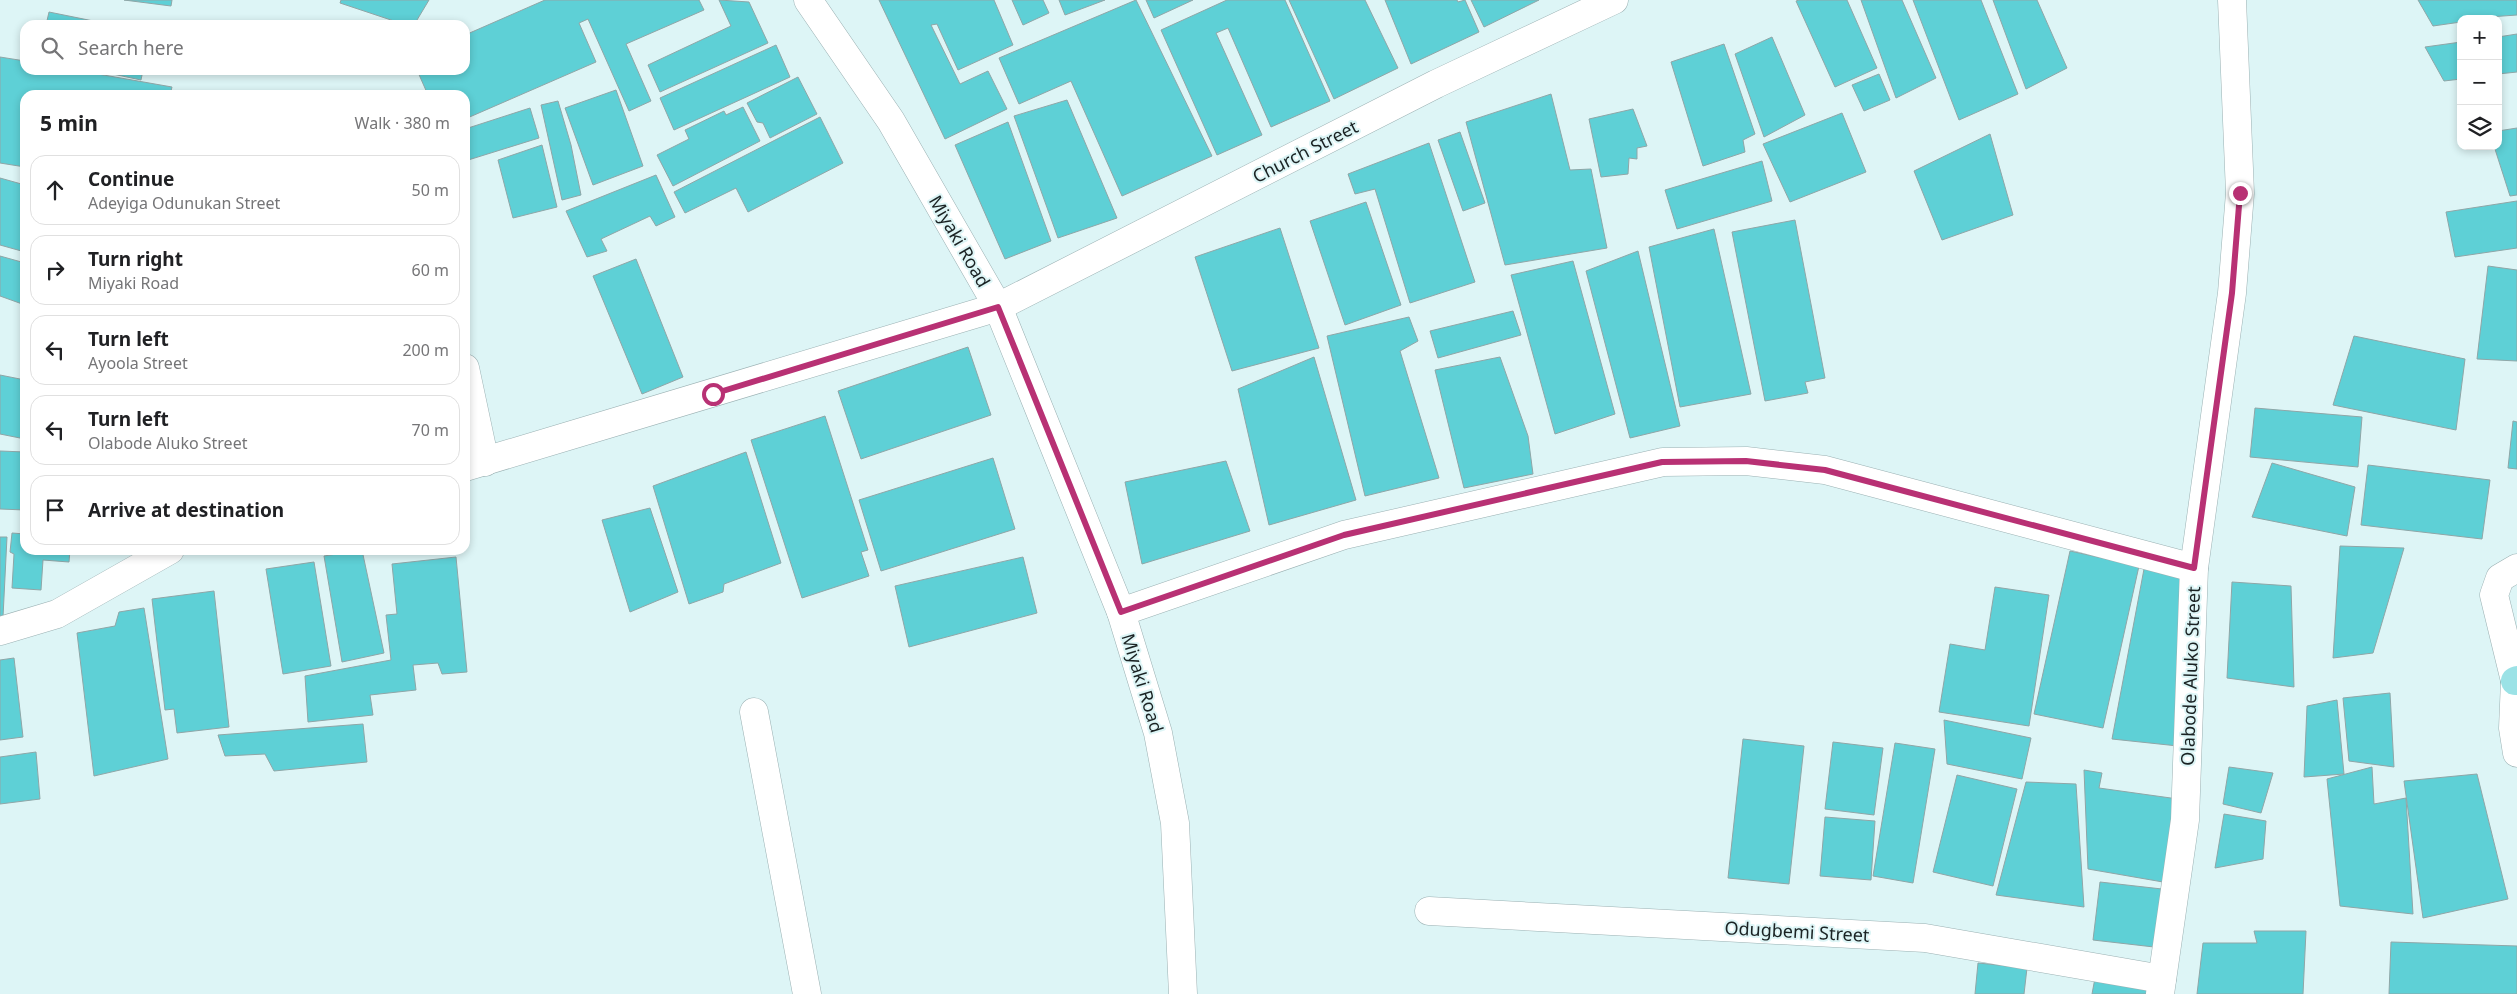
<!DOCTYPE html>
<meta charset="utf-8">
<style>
body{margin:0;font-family:"Noto Sans",sans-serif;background:#f2f2f2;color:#202124}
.controls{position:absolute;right:15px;top:15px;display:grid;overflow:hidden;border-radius:10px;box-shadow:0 2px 8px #0003}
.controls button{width:45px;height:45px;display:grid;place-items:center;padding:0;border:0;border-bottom:1px solid #e0e0e0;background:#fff;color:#202124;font:25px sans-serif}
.stop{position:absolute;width:15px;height:15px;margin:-11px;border:4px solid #b83174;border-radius:50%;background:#fff}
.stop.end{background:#b83174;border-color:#fff;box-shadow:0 1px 5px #0008}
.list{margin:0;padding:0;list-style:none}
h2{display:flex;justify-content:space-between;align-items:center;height:65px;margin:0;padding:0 20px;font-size:21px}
h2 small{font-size:16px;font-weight:400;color:#757577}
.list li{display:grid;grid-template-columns:32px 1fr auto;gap:15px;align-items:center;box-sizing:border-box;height:70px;margin:0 10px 10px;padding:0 10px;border:1px solid #e0e0e0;border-radius:15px}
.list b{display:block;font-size:19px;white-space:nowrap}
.list p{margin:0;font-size:16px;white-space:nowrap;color:#757577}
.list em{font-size:16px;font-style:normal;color:#757577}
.icon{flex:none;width:28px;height:28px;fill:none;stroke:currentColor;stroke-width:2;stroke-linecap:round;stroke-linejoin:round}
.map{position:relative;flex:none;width:2517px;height:994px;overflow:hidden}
.search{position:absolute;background:#fff;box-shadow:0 2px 8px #0003;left:20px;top:20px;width:450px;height:55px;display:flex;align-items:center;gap:12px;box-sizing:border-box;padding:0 18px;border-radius:15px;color:#757577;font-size:19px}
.panel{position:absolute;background:#fff;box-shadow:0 2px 8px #0003;left:20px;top:90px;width:450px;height:465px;border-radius:15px}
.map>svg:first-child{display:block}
.building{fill:#5ed0d6;stroke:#8fa6a7}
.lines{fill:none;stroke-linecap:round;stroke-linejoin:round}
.minor-casing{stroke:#9bb1b3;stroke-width:29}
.major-casing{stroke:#439297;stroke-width:29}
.minor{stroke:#fff;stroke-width:28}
.major{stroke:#9be2e6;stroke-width:28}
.route{stroke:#b83174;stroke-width:6}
.labels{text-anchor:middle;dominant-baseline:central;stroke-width:4;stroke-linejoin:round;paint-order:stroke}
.street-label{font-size:18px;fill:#1a2223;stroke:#ddf5f6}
</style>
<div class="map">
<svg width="2517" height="994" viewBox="0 0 2517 994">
<rect width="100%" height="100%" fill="#ddf5f6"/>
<!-- building -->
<g class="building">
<polygon points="124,0 172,0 171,6"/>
<polygon points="341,0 429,0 414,25 406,25 340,3"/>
<polygon points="545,0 699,0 704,10 626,44 651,101 629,111 588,19 579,23 596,62 465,119 465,95 428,95 417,70 465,70 465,35"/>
<polygon points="719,0 749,2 768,43 660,92 648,65 731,26"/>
<polygon points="879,0 994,0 1013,45 958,70 937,24 931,25 960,84 988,71 1007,109 945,139"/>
<polygon points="1012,0 1043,0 1049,13 1023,25"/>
<polygon points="1059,0 1105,0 1065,15"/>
<polygon points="1136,0 1212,156 1122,196 1071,81 1019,104 999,58"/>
<polygon points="1146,0 1193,0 1154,18"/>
<polygon points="1227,0 1285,0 1330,101 1271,127 1228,28 1216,33 1262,135 1217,155 1161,30"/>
<polygon points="1289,0 1365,0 1398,68 1334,99"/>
<polygon points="1385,0 1457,0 1458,2 1465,0 1479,32 1411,64"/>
<polygon points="1471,0 1539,0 1484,27"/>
<polygon points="1799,0 1847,0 1877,68 1835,87 1796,1"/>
<polygon points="1861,0 1902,0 1936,78 1896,98"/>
<polygon points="1913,0 1981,0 2018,94 1959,120"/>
<polygon points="1993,0 2037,0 2067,68 2026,89"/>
<polygon points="2418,0 2517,0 2517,15 2461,19 2461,22 2433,26"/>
<polygon points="49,12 113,25 46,25"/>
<polygon points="2517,34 2517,72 2498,74 2498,37"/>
<polygon points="1772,37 1805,115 1764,137 1735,54"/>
<polygon points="2461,42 2461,79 2444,81 2425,47"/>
<polygon points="1724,44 1755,134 1743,140 1745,152 1703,166 1671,62"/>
<polygon points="776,45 790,77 674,130 660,98"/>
<polygon points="0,57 25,61 25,70 75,70 172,87 170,95 25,95 25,167 0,163"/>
<polygon points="94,70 143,70 141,80"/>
<polygon points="1879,74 1890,100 1864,111 1852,85"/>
<polygon points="798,77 817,114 770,138 763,123 757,122 747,103"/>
<polygon points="616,90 643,166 593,185 565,108"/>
<polygon points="1551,94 1570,170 1591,169 1607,248 1505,265 1466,122"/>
<polygon points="1067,100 1117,218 1058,238 1014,116"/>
<polygon points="558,101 571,145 581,195 562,200 541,105"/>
<polygon points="743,107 760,141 673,186 657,155 689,139 685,130 724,111 726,115"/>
<polygon points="530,108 539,138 465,161 465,129"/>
<polygon points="1633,109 1647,146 1637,148 1637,159 1629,158 1628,174 1601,177 1589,119"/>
<polygon points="1842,113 1866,172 1790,202 1763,144"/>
<polygon points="820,117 843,163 748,212 736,188 685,213 674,192"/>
<polygon points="1008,122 1051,241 1005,259 955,145"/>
<polygon points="2517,128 2517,195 2510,196 2494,146 2498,146 2498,131"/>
<polygon points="1460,132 1485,203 1463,211 1438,140"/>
<polygon points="1990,134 2013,215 1942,240 1914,171"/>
<polygon points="1429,143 1475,282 1410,303 1375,189 1355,194 1348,174"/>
<polygon points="542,145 557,207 513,218 498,160"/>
<polygon points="1762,161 1772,201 1677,229 1665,190"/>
<polygon points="656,175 675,217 656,226 650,216 601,239 607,251 587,257 566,211"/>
<polygon points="0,178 25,185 25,252 0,245"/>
<polygon points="2517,201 2517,248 2455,257 2446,212"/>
<polygon points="1366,202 1401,305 1345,325 1310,221"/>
<polygon points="1795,220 1825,378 1805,382 1808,393 1765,401 1732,232"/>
<polygon points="1280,228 1319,348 1232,371 1195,257"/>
<polygon points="1714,229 1751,394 1680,407 1649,247"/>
<polygon points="1638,251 1680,426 1630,438 1586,271"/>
<polygon points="0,256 25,263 25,305 0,296"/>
<polygon points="636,259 683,377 642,394 593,276"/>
<polygon points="1573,261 1615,414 1555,434 1511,275"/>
<polygon points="2488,266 2517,270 2517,361 2477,359"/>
<polygon points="1513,311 1521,335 1438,358 1430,331"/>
<polygon points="1409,317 1418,341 1400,351 1439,478 1365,496 1327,336"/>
<polygon points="2354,336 2465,359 2456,430 2333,405"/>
<polygon points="968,347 991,415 861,459 838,391"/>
<polygon points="1314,357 1356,500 1269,525 1238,389"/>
<polygon points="1500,357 1528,436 1533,474 1464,488 1435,370"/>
<polygon points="0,375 25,380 25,439 0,434"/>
<polygon points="2255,408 2362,417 2358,467 2250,457"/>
<polygon points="825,416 868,550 861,552 869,576 802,598 751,440"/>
<polygon points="2513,421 2517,422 2517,469 2508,468"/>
<polygon points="0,451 25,452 25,510 0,509"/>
<polygon points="746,452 781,563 724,584 723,592 689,604 653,486"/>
<polygon points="993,458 1015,529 881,571 859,500"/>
<polygon points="1226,461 1250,531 1142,564 1125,482"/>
<polygon points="2272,463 2355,487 2347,536 2252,517"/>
<polygon points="2368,465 2490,480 2482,539 2361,525"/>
<polygon points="650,508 678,592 630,612 602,520"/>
<polygon points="12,533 25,534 25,550 70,550 69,562 43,560 41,590 12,588 14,554 10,552"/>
<polygon points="0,537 7,537 3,617 0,618"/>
<polygon points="2340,546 2404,548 2373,653 2333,658"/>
<polygon points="362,550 384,653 342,662 324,556"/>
<polygon points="2070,551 2139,566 2103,728 2034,714"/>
<polygon points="456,557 467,672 442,674 438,663 413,665 416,690 370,695 373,715 308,722 305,676 391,660 386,615 397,614 392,564"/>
<polygon points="1023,557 1037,613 909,647 895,586"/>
<polygon points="314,562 331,666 283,674 266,569"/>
<polygon points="2144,569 2185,578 2178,746 2112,739"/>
<polygon points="2232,582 2291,586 2294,687 2227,678"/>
<polygon points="1995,587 2049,595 2029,726 1939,712 1950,644 1985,650"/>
<polygon points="214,591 229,727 177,733 174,709 165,710 152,599"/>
<polygon points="144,608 168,759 94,776 77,633 115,626 119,612"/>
<polygon points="14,658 23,737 0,740 0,660"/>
<polygon points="2390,693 2394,767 2349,761 2343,698"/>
<polygon points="2337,700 2344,774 2304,777 2307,706"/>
<polygon points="1944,720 2031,738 2022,779 1947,764"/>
<polygon points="363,724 367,762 274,771 265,754 225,756 218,735"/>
<polygon points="1743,739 1804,746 1789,884 1728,878"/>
<polygon points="1833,742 1883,748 1874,815 1825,809"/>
<polygon points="1895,743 1935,749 1913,883 1873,876"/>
<polygon points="36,752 40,799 0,804 0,757"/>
<polygon points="2229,767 2273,773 2261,813 2223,804"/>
<polygon points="2372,767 2374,804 2406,798 2413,914 2340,906 2327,779"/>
<polygon points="2084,770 2102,773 2099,788 2178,799 2163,882 2088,869"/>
<polygon points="2477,774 2508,899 2423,918 2404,781"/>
<polygon points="1957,775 2017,789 1993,886 1933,872"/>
<polygon points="2026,782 2076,784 2084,907 1996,895"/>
<polygon points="2224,814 2266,821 2263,859 2215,868"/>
<polygon points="1825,817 1875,821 1871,880 1820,876"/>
<polygon points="2100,882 2162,889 2154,947 2093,940"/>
<polygon points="2254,931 2306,931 2303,994 2197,994 2203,943 2257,943"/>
<polygon points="2391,942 2517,946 2517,994 2389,994"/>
<polygon points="1978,963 2027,968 2024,994 1975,994"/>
<polygon points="2095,978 2148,982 2152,994 2092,994"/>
</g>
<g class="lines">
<defs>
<g id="minor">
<polyline points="808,0 891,121 998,307 1121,612 1158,733 1175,823 1183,994"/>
<polyline points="465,368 485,462"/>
<polyline points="465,467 998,307 1436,84 1614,0"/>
<polyline points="2517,568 2500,578 2494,595 2515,681 2513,728 2517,753"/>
<polyline points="1121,612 1344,535 1663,462 1746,461 1825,470 2194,568"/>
<polyline points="0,631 57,614 170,550"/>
<polyline points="754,712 807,994"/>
<polyline points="1429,911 1925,938 2162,979"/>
<polyline points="2160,994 2185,820 2194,568 2232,293 2240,193 2232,0"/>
</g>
<polyline id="major" points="2515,681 2517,680"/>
</defs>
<!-- minor casing -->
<use href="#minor" class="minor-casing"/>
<!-- major casing -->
<use href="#major" class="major-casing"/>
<!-- minor -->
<use href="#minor" class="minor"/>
<!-- major -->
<use href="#major" class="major"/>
</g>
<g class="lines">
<!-- route -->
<polyline class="route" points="713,394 998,307 1121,612 1344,535 1662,462 1746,461 1825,470 2194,568 2232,293 2240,193"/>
</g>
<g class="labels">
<!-- street labels -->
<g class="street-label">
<text transform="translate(1305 151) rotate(-27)">Church Street</text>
<text transform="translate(960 241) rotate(60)">Miyaki Road</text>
<text transform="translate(2190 676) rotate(-88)">Olabode Aluko Street</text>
<text transform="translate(1143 683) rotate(73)">Miyaki Road</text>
<text transform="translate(1797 931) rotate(3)">Odugbemi Street</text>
</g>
</g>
</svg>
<div class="controls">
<button>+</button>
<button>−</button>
<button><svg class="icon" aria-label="layers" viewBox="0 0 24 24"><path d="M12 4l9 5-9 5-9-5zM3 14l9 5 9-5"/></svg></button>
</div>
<div class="stop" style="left:713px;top:394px"></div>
<div class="stop end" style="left:2240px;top:193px"></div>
<div class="search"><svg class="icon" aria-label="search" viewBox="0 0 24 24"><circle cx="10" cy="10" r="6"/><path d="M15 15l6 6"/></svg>Search here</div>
<section class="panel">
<h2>5 min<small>Walk · 380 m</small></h2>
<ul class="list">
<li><svg class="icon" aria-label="ahead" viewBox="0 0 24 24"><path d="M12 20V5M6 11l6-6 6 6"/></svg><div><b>Continue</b><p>Adeyiga Odunukan Street</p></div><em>50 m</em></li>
<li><svg class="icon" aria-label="right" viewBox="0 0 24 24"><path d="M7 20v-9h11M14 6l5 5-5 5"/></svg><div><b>Turn right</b><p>Miyaki Road</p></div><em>60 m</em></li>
<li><svg class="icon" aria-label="left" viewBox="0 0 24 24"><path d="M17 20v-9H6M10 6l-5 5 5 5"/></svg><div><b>Turn left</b><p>Ayoola Street</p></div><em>200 m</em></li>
<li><svg class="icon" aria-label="left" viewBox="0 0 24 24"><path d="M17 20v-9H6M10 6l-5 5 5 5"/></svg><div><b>Turn left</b><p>Olabode Aluko Street</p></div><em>70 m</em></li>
<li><svg class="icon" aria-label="arrive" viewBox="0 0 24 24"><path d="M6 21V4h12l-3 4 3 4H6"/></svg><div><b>Arrive at destination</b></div></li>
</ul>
</section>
</div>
